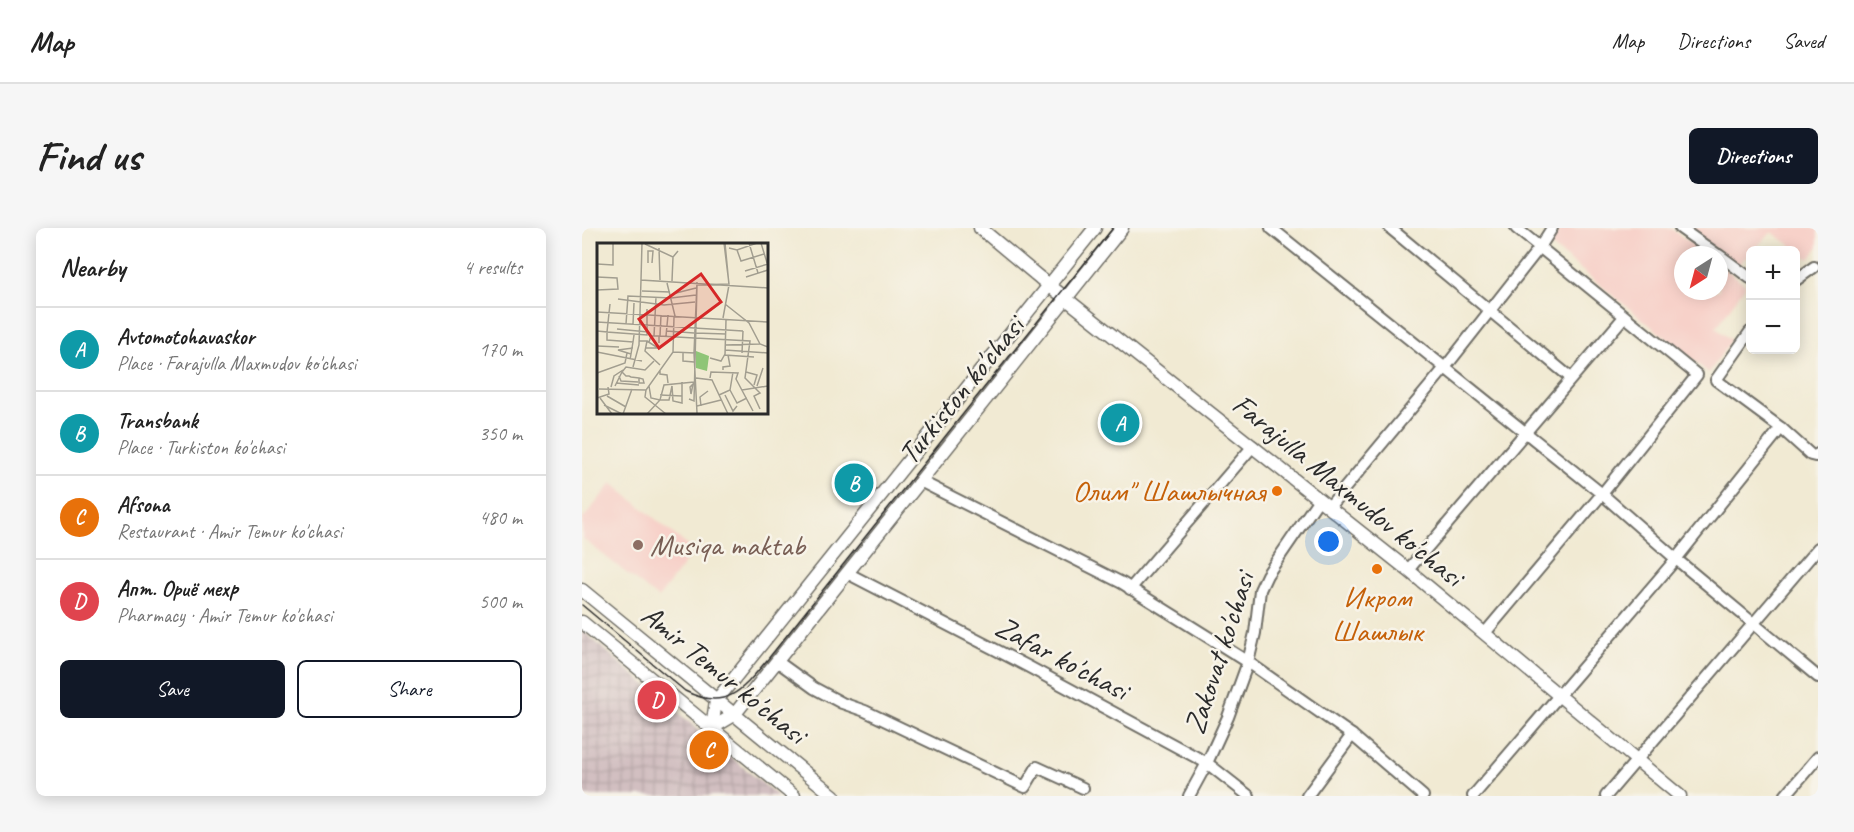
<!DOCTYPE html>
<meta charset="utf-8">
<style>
body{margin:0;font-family:Caveat,sans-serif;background:#f6f6f6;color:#222}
.controls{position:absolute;right:18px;top:18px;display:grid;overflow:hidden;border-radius:9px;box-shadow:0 3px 15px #0003}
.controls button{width:54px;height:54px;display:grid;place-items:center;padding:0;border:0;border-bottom:2px solid #e0e0e0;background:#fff;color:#222;font:30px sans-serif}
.compass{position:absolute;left:1092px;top:18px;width:54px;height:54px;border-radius:50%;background:#fff;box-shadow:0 3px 15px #0003;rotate:216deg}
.you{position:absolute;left:747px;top:314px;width:21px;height:21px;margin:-15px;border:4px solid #fff;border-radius:50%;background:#1a73e8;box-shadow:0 0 0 9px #1a73e833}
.badge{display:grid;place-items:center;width:39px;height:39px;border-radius:50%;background:#111827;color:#fff;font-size:20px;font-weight:700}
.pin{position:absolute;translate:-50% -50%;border:3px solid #fff;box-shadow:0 2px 6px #0006}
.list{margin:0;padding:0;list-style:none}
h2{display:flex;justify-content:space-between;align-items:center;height:78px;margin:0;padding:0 24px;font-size:26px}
h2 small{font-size:20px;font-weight:400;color:#767676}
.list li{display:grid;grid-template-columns:39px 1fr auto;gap:18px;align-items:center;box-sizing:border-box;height:84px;padding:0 24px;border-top:2px solid #e0e0e0}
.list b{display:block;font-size:22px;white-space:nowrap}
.list p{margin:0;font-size:20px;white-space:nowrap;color:#767676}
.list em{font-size:20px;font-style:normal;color:#767676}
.actions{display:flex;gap:12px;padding:18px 24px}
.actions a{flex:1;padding:14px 0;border:2px solid #111827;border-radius:9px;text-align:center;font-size:21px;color:#111827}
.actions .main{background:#111827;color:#fff}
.map{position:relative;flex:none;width:1236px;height:568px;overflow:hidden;border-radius:9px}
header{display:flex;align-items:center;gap:36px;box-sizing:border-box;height:84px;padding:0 30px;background:#fff;border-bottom:2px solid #e0e0e0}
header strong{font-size:28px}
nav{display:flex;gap:33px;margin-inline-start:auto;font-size:21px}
.intro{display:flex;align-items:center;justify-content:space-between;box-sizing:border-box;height:144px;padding:0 36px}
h1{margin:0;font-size:42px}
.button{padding:15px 27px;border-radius:9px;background:#111827;color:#fff;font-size:21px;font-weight:700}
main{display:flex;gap:36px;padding:0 36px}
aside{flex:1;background:#fff;border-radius:9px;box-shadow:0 3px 15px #0003}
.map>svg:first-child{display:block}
.built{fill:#f7d1c9}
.industrial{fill:url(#industrial-grid)}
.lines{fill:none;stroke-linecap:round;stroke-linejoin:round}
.minor-casing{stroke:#706e66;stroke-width:14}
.major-casing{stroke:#706e66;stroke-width:15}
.minor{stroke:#fff;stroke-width:10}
.major{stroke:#fff;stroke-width:12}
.tram{stroke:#2b2b2b;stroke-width:1.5}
.food-dot{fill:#e8710a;stroke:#f7f3e8;stroke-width:2}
.education-dot{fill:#8d6e63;stroke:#f7f3e8;stroke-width:2}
.labels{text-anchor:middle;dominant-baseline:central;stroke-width:5;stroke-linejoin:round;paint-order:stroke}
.street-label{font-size:30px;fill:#2b2b2b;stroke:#f7f3e8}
.food-label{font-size:30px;fill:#c56008;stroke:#f7f3e8;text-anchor:end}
.education-label{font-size:30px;fill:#785e54;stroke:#f7f3e8;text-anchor:start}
.inset-road{fill:none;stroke:#a29e90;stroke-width:1.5}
.view{fill:#d62828;fill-opacity:0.15;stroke:#d62828;stroke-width:3}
.inset-edge{fill:none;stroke:#2b2b2b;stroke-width:3}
</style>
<header>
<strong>Map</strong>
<nav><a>Map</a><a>Directions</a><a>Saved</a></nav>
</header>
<div class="intro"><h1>Find us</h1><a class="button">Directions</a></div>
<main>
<aside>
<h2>Nearby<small>4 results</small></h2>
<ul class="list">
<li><span class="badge" style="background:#0f9aa8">A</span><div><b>Avtomotohavaskor</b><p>Place · Farajulla Maxmudov ko'chasi</p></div><em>170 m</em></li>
<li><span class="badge" style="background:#0f9aa8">B</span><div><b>Transbank</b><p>Place · Turkiston ko'chasi</p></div><em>350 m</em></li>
<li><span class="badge" style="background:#e8710a">C</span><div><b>Afsona</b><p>Restaurant · Amir Temur ko'chasi</p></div><em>480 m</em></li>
<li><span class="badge" style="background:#e0444e">D</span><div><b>Апт. Ориё мехр</b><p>Pharmacy · Amir Temur ko'chasi</p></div><em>500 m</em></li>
</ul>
<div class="actions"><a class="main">Save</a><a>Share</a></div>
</aside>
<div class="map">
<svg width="1236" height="568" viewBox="0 0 1236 568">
<defs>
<pattern id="industrial-grid" width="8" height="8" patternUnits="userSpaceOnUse" patternTransform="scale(1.5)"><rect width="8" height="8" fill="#d2bfc1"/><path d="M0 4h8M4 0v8" fill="none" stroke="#b4a4a6"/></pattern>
</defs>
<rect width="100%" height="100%" fill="#f7f3e8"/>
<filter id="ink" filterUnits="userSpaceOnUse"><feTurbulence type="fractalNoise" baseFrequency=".0167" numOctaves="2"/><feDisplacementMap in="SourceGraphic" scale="12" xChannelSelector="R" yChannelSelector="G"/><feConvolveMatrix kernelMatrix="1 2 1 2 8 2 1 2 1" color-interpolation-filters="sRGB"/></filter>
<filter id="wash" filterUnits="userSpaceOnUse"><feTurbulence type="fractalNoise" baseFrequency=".008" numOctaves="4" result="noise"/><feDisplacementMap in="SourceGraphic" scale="24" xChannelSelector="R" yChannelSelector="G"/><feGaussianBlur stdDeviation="1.35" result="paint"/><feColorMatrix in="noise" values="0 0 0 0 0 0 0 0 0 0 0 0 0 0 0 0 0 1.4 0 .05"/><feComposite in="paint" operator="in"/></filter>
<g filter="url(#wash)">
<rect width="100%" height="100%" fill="#f1ead3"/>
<!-- built -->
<g class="built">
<polygon points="979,0 1088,0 1125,27 1101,27 1101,63 1137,63 1137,36 1164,57 1134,100 1149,112 1127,145 966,15"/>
<polygon points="1104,0 1236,0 1236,19 1227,31 1190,4 1171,22 1168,22 1168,25 1155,38"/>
<polygon points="30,255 112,323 76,370 0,310 0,292"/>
</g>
<!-- industrial -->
<polygon class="industrial" points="0,402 87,477 196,568 0,568"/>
</g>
<g filter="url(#ink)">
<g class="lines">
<defs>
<g id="minor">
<polyline points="689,0 1020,266 1094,331 1236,449"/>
<polyline points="808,0 989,150"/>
<polyline points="1098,0 1136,27"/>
<polyline points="1137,27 1168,50"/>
<polyline points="1214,52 1232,39"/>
<polyline points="1168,104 1134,152 1199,200 1229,227 1233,228 1236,226"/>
<polyline points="338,253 540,355 666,434 770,507 841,568"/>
<polyline points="747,279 862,141 958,19 970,0"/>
<polyline points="826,342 1042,89"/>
<polyline points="265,345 447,439 625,535 667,568"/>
<polyline points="548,361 671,218"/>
<polyline points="903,405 1020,266 1115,147 934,0"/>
<polyline points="196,434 232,460 260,475 283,483 443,559 455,539 501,560"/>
<polyline points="607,568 625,535 646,489 666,434 673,405 678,362 685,347 737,271"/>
<polyline points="725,568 770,507"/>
<polyline points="891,568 1094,331 1199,200"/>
<polyline points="1024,568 1236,320"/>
<polyline points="1203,568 1236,529"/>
</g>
<g id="major">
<polyline points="398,0 458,50 826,342 1098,568"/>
<polyline points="0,362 252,568"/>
<polyline points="0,394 212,568"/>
<polyline points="130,500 152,487 540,0"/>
<polyline points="130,500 134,473 513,0"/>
</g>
</defs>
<!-- minor casing -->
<use href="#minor" class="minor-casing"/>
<!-- major casing -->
<use href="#major" class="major-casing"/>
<!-- minor -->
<use href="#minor" class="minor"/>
<!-- major -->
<use href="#major" class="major"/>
<!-- tram -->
<path class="tram" d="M 0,377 L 103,463 C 145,484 161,461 186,431 L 393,171 L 531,0"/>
</g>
</g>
<!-- markers -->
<g class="food-dot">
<circle cx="695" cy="263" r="6"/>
<circle cx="795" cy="341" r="6"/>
</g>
<circle class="education-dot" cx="56" cy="317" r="6"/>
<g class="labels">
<!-- street labels -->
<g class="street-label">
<text transform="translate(379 162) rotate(-51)">Turkiston ko'chasi</text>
<text transform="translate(766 262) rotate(39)">Farajulla Maxmudov ko'chasi</text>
<text transform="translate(637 425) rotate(-72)">Zakovat ko'chasi</text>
<text transform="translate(480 430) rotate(28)">Zafar ko'chasi</text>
<text transform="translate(142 446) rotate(39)">Amir Temur ko'chasi</text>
</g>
<!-- food labels -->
<g class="food-label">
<text x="683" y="263">Олим" Шашлычная</text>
<text x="795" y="369" text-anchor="middle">Икром<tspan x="795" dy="34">Шашлык</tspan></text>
</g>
<!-- education labels -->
<g class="education-label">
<text x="68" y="317">Musiqa maktab</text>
</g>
</g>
<!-- overview -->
<g transform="translate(15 15)">
<rect width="171" height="171" fill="#f1ead3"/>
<path d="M 99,108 L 112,113 L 110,128 L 99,125 Z" fill="#8fc577"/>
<path class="inset-road" d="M 45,0 L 44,37 L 171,45M 128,0 L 132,42M 152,0 L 161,30M 164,0 L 171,23M 48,1 L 76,14M 62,5 L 63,37M 132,5 L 140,7 L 160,0M 140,7 L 144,18 L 167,11M 51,20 L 51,8 L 56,8 L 55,20M 0,21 L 16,22 L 16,0M 148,28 L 171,21M 0,34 L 20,35 L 21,46 L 0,47M 149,34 L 171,27M 75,38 L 76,14 L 81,8M 70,40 L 78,73M 45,48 L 73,49M 79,50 L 99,45M 21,56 L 67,62 L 98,59M 13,61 L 10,89 L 50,92 L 50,66M 128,61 L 152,80 L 163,101 L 171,104M 0,69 L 171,79M 64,72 L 63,93 L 97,95M 126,75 L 132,42M 129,77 L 128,112 L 157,114M 0,79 L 146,88M 29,81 L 31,53 L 74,55 L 99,52M 36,81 L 37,60M 20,86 L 51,89M 0,88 L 10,89 L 10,97 L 36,99 L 37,92M 69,88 L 97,90M 98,90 L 129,91M 57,93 L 59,54M 69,93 L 71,72M 98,95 L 153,98 L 148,135 L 163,150 L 157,153 L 163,166M 42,98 L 50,98 L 48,108 L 63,122M 52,99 L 54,93 L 62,93 L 62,100M 128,102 L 163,101M 0,103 L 22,104M 48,105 L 61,105 L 50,98M 128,107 L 171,110M 0,109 L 45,118M 76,109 L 77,74M 86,109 L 86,118 L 97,119M 145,110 L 146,88M 34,111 L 21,107 L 36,105M 113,115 L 124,118 L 128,111M 33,117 L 36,99M 36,124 L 42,102 L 44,37M 126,127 L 126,124 L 133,123 L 131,112M 63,128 L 63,131 L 70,132 L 71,140M 25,129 L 29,124 L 48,127 L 57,118M 149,129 L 160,132 L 157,142M 0,130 L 28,120 L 30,110M 22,133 L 24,138 L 41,139M 99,135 L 115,137 L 131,171M 113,135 L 114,129 L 141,130 L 139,136 L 156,168M 19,140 L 42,142M 96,141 L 94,151 L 93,144 L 97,140M 18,143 L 25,129 L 29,133 L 32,133 L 34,134 L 42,135 L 46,136 L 47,140 L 42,140 L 42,135M 52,143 L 54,155 L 63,157M 160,143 L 166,125M 14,144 L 17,133 L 26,127M 2,146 L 49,147M 133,147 L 140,160 L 150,155M 145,147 L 171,143M 63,152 L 85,153M 122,152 L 133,147 L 136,129M 128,152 L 136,168 L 140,163M 10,153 L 29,164M 0,155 L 12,151 L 11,144M 3,155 L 15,171M 92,156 L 97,158 L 100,42 L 132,41 L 127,0M 63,157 L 72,157 L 75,143 L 76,158 L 85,160 L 85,139M 7,162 L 25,171M 100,163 L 124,157M 104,163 L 103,154 L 111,148M 100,170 L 97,110 L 100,39M 26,171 L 35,146M 50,171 L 63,157 L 67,142 L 97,139M 69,171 L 48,154 L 49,147 L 76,109 L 98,110"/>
<path class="view" d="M 104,31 L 124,59 L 62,105 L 42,76 Z"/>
<rect width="171" height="171" class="inset-edge"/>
</g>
</svg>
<div class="controls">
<button>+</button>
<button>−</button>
</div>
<svg class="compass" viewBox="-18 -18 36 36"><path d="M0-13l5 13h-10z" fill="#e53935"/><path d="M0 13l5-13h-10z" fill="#767676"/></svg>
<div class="you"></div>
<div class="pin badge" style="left:538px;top:195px;background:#0f9aa8">A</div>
<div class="pin badge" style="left:272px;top:255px;background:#0f9aa8">B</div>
<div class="pin badge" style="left:127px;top:522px;background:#e8710a">C</div>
<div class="pin badge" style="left:75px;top:472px;background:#e0444e">D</div>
</div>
</main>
